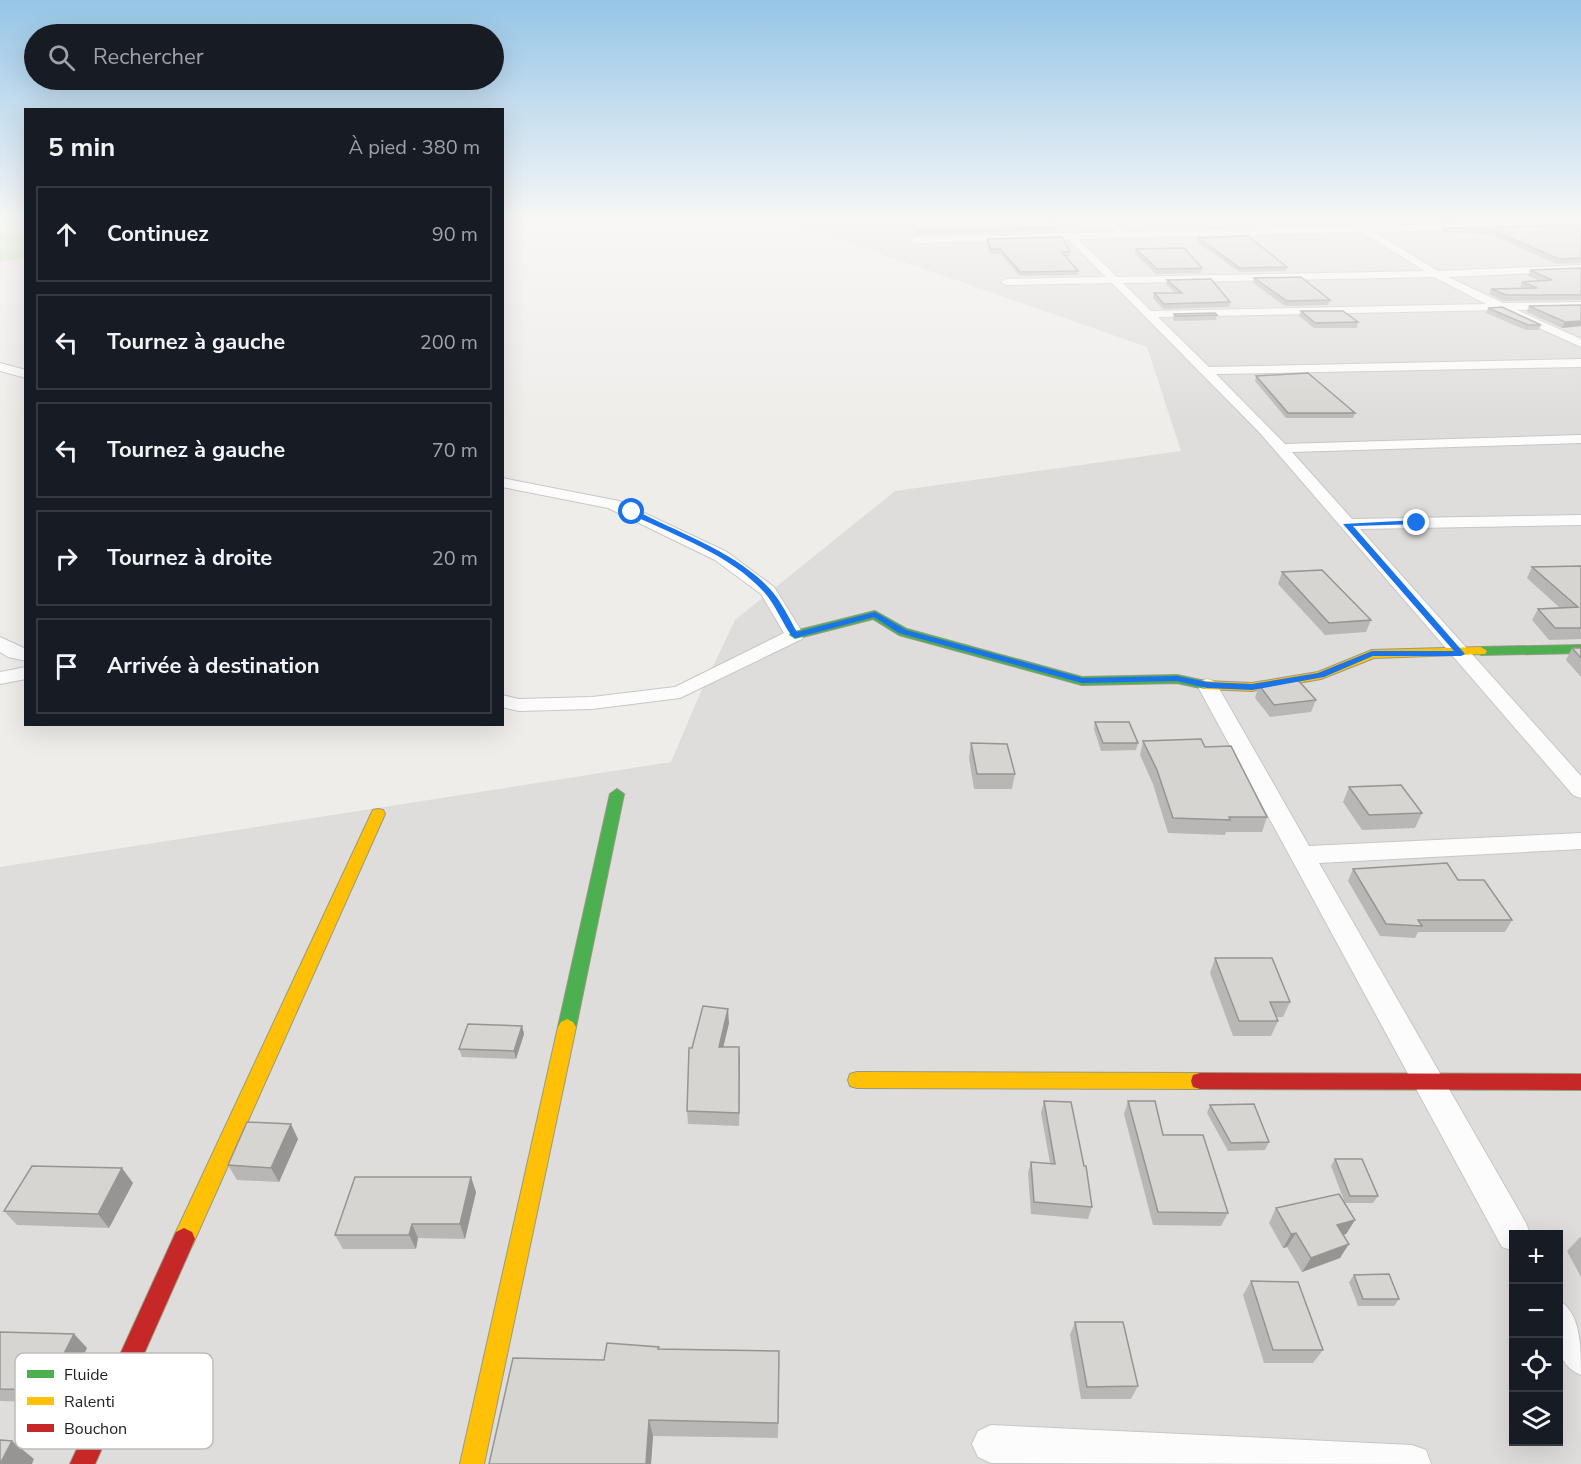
<!DOCTYPE html>
<html lang="fr">
<meta charset="utf-8">
<style>
body{margin:0;font-family:"Nunito Sans",sans-serif;background:#20242c;color:#f1f3f6}
.controls{position:absolute;right:18px;bottom:18px;display:grid;overflow:hidden;border-radius:0px;box-shadow:0 6px 24px #0002}
.controls button{width:54px;height:54px;display:grid;place-items:center;padding:0;border:0;border-bottom:2px solid #363941;background:#171b24;color:#f1f3f6;font:30px sans-serif}
.stop{position:absolute;width:18px;height:18px;margin:-14px;border:4px solid #1a73e8;border-radius:50%;background:#fff}
.stop.end{background:#1a73e8;border-color:#fff;box-shadow:0 2px 6px #0008}
.list{margin:0;padding:0;list-style:none}
h2{display:flex;justify-content:space-between;align-items:center;height:78px;margin:0;padding:0 24px;font-size:26px}
h2 small{font-size:20px;font-weight:400;color:#9ea1a6}
.list li{display:grid;grid-template-columns:39px 1fr auto;gap:18px;align-items:center;box-sizing:border-box;height:96px;margin:0 12px 12px;padding:0 12px;border:2px solid #363941;border-radius:0px}
.list b{display:block;font-size:22px;white-space:nowrap}
.list em{font-size:20px;font-style:normal;color:#9ea1a6}
.icon{flex:none;width:33px;height:33px;fill:none;stroke:currentColor;stroke-width:2;stroke-linecap:round;stroke-linejoin:round}
.map{position:relative;flex:none;width:1581px;height:1464px;overflow:hidden}
.search{position:absolute;background:#171b24;box-shadow:0 6px 24px #0002;left:24px;top:24px;width:480px;height:66px;display:flex;align-items:center;gap:15px;box-sizing:border-box;padding:0 21px;border-radius:33px;color:#9ea1a6;font-size:22px}
.panel{position:absolute;background:#171b24;box-shadow:0 6px 24px #0002;left:24px;top:108px;width:480px;height:618px;border-radius:0px}
.map>svg:first-child{display:block}
.residential{fill:#dedddb;fill-rule:evenodd}
.forest{fill:#cbdfbd}
.lines{fill:none;stroke-linecap:round;stroke-linejoin:round}
.street-casing{stroke:#c8c7c6;stroke-width:2}
.fast-casing{stroke:#999a80;stroke-width:2}
.slow-casing{stroke:#999a80;stroke-width:2}
.jam-casing{stroke:#999a80;stroke-width:2}
.street{fill:#fdfcfc;fill-rule:evenodd}
.fast{fill:#4caf50;fill-rule:evenodd}
.slow{fill:#ffc107;fill-rule:evenodd}
.jam{fill:#c62828;fill-rule:evenodd}
.wall{fill:#b9b7b5}
.shaded-wall{fill:#969593}
.building{fill:#d7d5d2;stroke:#969593;stroke-width:1.5}
.route{fill:#1a73e8}
.key{fill:#fff;stroke:#bcbcbc;stroke-width:1.5}
.key-label{font-size:16px;fill:#212121}
</style>
<div class="map">
<svg width="1581" height="1464" viewBox="0 0 1581 1464">
<rect width="100%" height="100%" fill="#efedea"/>
<!-- residential -->
<path class="residential" d="M 779,218 L 1581,218 L 1581,1464 L 0,1464 L 0,867 L 671,762 L 699,696 L 735,620 L 895,491 L 1181,451 L 1147,347 ZM 1514,1234 L 1558,1234 L 1558,1442 L 1514,1442 Z"/>
<!-- forest -->
<polygon class="forest" points="25,220 25,258 0,262 0,223"/>
<g class="lines">
<defs>
<g id="street">
<path d="M 1089,218 L 1100,218 L 1129,232 L 1581,221 L 1581,227 L 1374,232 L 1438,271 L 1581,265 L 1581,271 L 1448,277 L 1503,303 L 1581,302 L 1581,308 L 1517,310 L 1581,339 L 1581,347 L 1500,310 L 1158,317 L 1209,367 L 1581,359 L 1581,367 L 1216,374 L 1285,444 L 1581,435 L 1581,443 L 1292,452 L 1352,519 L 1581,515 L 1581,525 L 1360,529 L 1581,776 L 1581,798 L 1573,795 L 1260,433 L 1112,283 L 1006,285 L 1001,282 L 1006,279 L 1106,277 L 1068,239 L 915,243 L 910,240 L 915,237 L 1116,232 ZM 1362,232 L 1425,271 L 1117,277 L 1078,239 ZM 1434,277 L 1486,304 L 1151,311 L 1123,283 Z"/>
<polygon points="0,363 26,370 26,378 0,371"/>
<polygon points="502,478 619,501 727,552 774,587 804,635 802,639 680,698 592,709 519,711 502,707 502,695 519,699 592,697 675,687 784,633 761,594 715,560 608,508 502,487"/>
<polygon points="0,637 26,649 26,661 8,657 0,652"/>
<polygon points="26,667 26,679 0,684 0,672"/>
<polygon points="1207,679 1214,681 1217,685 1309,846 1581,833 1581,849 1319,863 1526,1223 1530,1234 1514,1234 1514,1251 1502,1247 1197,685 1200,681"/>
<path d="M 1558,1300 C 1581,1312 1581,1347 1581,1375 C 1550,1362 1558,1328 1558,1300 Z"/>
<polygon points="991,1425 1412,1445 1426,1450 1431,1464 991,1463 978,1457 972,1444 978,1431"/>
</g>
<g id="fast">
<polygon points="875,611 907,629 1082,677 1177,675 1210,682 1211,685 1205,689 1177,683 1082,685 899,635 873,619 795,639 789,635 791,632"/>
<polygon points="1581,645 1581,653 1481,655 1475,651 1481,647"/>
<polygon points="617,789 624,794 576,1027 573,1032 567,1035 561,1032 558,1027 610,794"/>
</g>
<g id="slow">
<polygon points="1481,647 1487,651 1485,654 1374,658 1321,679 1252,691 1205,689 1199,685 1205,681 1252,683 1318,672 1372,650"/>
<polygon points="378,809 383,810 385,814 192,1246 184,1250 176,1246 173,1239 176,1232 371,814 373,810"/>
<polygon points="567,1019 573,1022 576,1027 484,1464 460,1464 558,1027 561,1022"/>
<polygon points="857,1072 1200,1073 1207,1075 1209,1081 1207,1087 1200,1089 857,1088 850,1086 848,1080 850,1074"/>
</g>
<g id="jam">
<polygon points="1200,1073 1581,1074 1581,1090 1200,1089 1193,1087 1191,1081 1193,1075"/>
<polygon points="184,1228 192,1232 195,1239 95,1464 70,1464 176,1232"/>
</g>
</defs>
<!-- street casing -->
<use href="#street" class="street-casing"/>
<!-- fast casing -->
<use href="#fast" class="fast-casing"/>
<!-- slow casing -->
<use href="#slow" class="slow-casing"/>
<!-- jam casing -->
<use href="#jam" class="jam-casing"/>
<!-- street -->
<use href="#street" class="street"/>
<!-- fast -->
<use href="#fast" class="fast"/>
<!-- slow -->
<use href="#slow" class="slow"/>
<!-- jam -->
<use href="#jam" class="jam"/>
</g>
<!-- wall -->
<g class="wall">
<polygon points="873,218 1050,218 1056,227 1055,231 915,235 908,221 874,222"/>
<polygon points="1410,218 1581,218 1581,219 1419,223"/>
<polygon points="1581,225 1581,263 1557,264 1489,234 1442,233 1443,228"/>
<polygon points="1198,238 1287,267 1286,271 1239,272 1197,242"/>
<polygon points="987,239 1070,251 1070,256 1066,256 1078,271 1078,275 1020,276 1000,254 990,254 987,243"/>
<polygon points="1136,249 1202,268 1201,273 1156,274 1135,254"/>
<polygon points="1581,268 1581,300 1503,301 1489,294 1491,289 1522,288 1520,287 1522,282 1540,281 1528,276 1530,270"/>
<polygon points="1254,278 1330,300 1328,305 1285,306 1253,283"/>
<polygon points="1167,280 1230,302 1229,307 1163,309 1153,298 1154,293 1175,293 1166,284"/>
<polygon points="1581,305 1581,326 1562,328 1527,312 1529,306"/>
<polygon points="1488,308 1541,325 1539,330 1526,330 1486,313"/>
<polygon points="1301,311 1358,322 1357,328 1314,328 1299,316"/>
<polygon points="1174,314 1217,315 1216,320 1175,321 1173,319"/>
<polygon points="1256,376 1355,413 1353,418 1286,418 1255,381"/>
<polygon points="1581,566 1581,639 1549,640 1532,620 1538,609 1560,608 1527,578 1532,567"/>
<polygon points="1282,572 1371,620 1366,632 1325,635 1278,584"/>
<polygon points="1572,648 1581,648 1581,677 1566,660"/>
<polygon points="1259,685 1316,700 1311,712 1270,717 1255,698"/>
<polygon points="1095,722 1138,743 1136,750 1101,751 1094,729"/>
<polygon points="1143,741 1205,747 1267,817 1262,832 1226,832 1225,835 1168,833 1153,784 1140,755"/>
<polygon points="971,743 1015,774 1012,789 974,789 969,758"/>
<polygon points="1349,787 1422,813 1415,828 1362,830 1343,802"/>
<polygon points="1353,869 1458,880 1512,920 1505,932 1418,932 1415,938 1380,936 1348,881"/>
<polygon points="1215,958 1290,1002 1283,1017 1276,1017 1278,1021 1271,1036 1233,1036 1210,973"/>
<polygon points="729,1023 723,1047 739,1047 739,1126 688,1124 687,1111 692,1048"/>
<polygon points="522,1026 524,1034 516,1059 462,1057 459,1049"/>
<polygon points="1044,1101 1092,1207 1088,1219 1031,1214 1028,1173 1031,1162 1050,1163 1041,1113"/>
<polygon points="1128,1101 1163,1135 1228,1213 1221,1226 1153,1225 1124,1114"/>
<polygon points="1210,1105 1269,1142 1265,1150 1228,1151 1207,1113"/>
<polygon points="298,1139 279,1182 237,1180 228,1165"/>
<polygon points="1335,1159 1378,1196 1373,1203 1345,1203 1331,1166"/>
<polygon points="133,1183 109,1228 17,1225 4,1211"/>
<polygon points="476,1192 465,1239 418,1238 416,1249 343,1249 335,1235"/>
<polygon points="1276,1208 1355,1220 1346,1234 1343,1235 1340,1258 1302,1272 1287,1247 1283,1248 1269,1223"/>
<polygon points="1580,1237 1581,1237 1581,1277 1567,1251"/>
<polygon points="1354,1275 1399,1299 1394,1306 1358,1306 1349,1282"/>
<polygon points="1251,1281 1323,1350 1313,1363 1264,1363 1243,1295"/>
<polygon points="1075,1322 1138,1386 1131,1399 1081,1399 1070,1335"/>
<polygon points="0,1332 74,1334 87,1348 59,1403 0,1401"/>
<polygon points="659,1347 659,1349 779,1367 778,1438 653,1436 651,1464 489,1464"/>
</g>
<!-- shaded-wall -->
<g class="shaded-wall">
<polygon points="1581,321 1581,326 1562,328 1565,322"/>
<polygon points="728,1009 729,1023 720,1061 719,1047"/>
<polygon points="522,1026 524,1034 516,1059 514,1051"/>
<polygon points="739,1047 740,1060 739,1126"/>
<polygon points="291,1124 298,1139 279,1182 271,1168"/>
<polygon points="122,1168 133,1183 109,1228 98,1214"/>
<polygon points="471,1177 476,1192 465,1239 460,1224"/>
<polygon points="1355,1220 1346,1234 1328,1239 1337,1225"/>
<polygon points="412,1224 418,1238 416,1249 409,1235"/>
<polygon points="1296,1233 1287,1247 1283,1248 1291,1234"/>
<polygon points="1349,1244 1340,1258 1302,1272 1311,1258"/>
<polygon points="74,1334 87,1348 59,1403 45,1390"/>
<polygon points="649,1420 653,1436 651,1464 646,1464"/>
<polygon points="12,1441 34,1459 32,1464 0,1464"/>
</g>
<!-- building -->
<g class="building">
<polygon points="908,218 1050,218 1056,227 915,230"/>
<polygon points="1581,225 1581,258 1559,259 1490,229 1443,228"/>
<polygon points="1248,236 1287,267 1240,268 1198,238"/>
<polygon points="1062,237 1070,251 1062,252 1078,271 1020,272 1000,249 991,249 987,239"/>
<polygon points="1184,248 1202,268 1157,269 1136,249"/>
<polygon points="1581,268 1581,295 1506,295 1491,289 1537,288 1522,282 1552,280 1530,270"/>
<polygon points="1301,277 1330,300 1287,301 1254,278"/>
<polygon points="1211,279 1230,302 1164,304 1154,293 1182,293 1167,280"/>
<polygon points="1581,305 1581,321 1565,322 1529,306"/>
<polygon points="1502,307 1541,325 1528,325 1488,308"/>
<polygon points="1301,311 1343,311 1358,322 1315,323"/>
<polygon points="1215,313 1217,315 1176,316 1174,314"/>
<polygon points="1308,373 1355,413 1288,413 1256,376"/>
<polygon points="1581,566 1581,628 1555,628 1538,609 1578,607 1532,567"/>
<polygon points="1322,570 1371,620 1329,623 1282,572"/>
<polygon points="1572,648 1581,648 1581,658"/>
<polygon points="1296,678 1316,700 1274,705 1259,685"/>
<polygon points="1095,722 1129,722 1138,743 1103,743"/>
<polygon points="1201,739 1205,747 1231,746 1267,817 1229,817 1230,820 1173,818 1157,770 1143,741"/>
<polygon points="971,743 1007,744 1015,774 977,774"/>
<polygon points="1401,785 1422,813 1369,815 1349,787"/>
<polygon points="1447,863 1458,880 1484,880 1512,920 1418,920 1422,926 1386,924 1353,869"/>
<polygon points="1215,958 1272,958 1290,1002 1270,1002 1278,1021 1239,1021"/>
<polygon points="703,1006 728,1009 719,1047 739,1047 739,1113 687,1111 689,1048 692,1048"/>
<polygon points="468,1024 522,1026 514,1051 459,1049"/>
<polygon points="1044,1101 1071,1102 1084,1166 1086,1166 1092,1207 1034,1202 1031,1162 1055,1164"/>
<polygon points="1128,1101 1155,1101 1163,1135 1203,1135 1228,1213 1158,1212"/>
<polygon points="1254,1104 1269,1142 1231,1143 1210,1105"/>
<polygon points="247,1122 291,1124 271,1168 228,1165"/>
<polygon points="1335,1159 1362,1159 1378,1196 1350,1196"/>
<polygon points="32,1166 122,1168 98,1214 4,1211"/>
<polygon points="355,1177 471,1177 460,1224 412,1224 409,1235 335,1235"/>
<polygon points="1339,1194 1355,1220 1337,1225 1349,1244 1311,1258 1296,1233 1291,1234 1276,1208"/>
<polygon points="1389,1274 1399,1299 1363,1299 1354,1275"/>
<polygon points="1251,1281 1298,1282 1323,1350 1273,1350"/>
<polygon points="1075,1322 1123,1322 1138,1386 1087,1387"/>
<polygon points="0,1332 74,1334 45,1390 0,1389"/>
<polygon points="607,1343 659,1347 658,1349 779,1351 778,1423 649,1420 646,1464 489,1464 513,1358 604,1360"/>
<polygon points="0,1440 12,1441 0,1464"/>
</g>
<!-- sky -->
<linearGradient id="sky" x2="0" y2="1"><stop stop-color="#95c5e6"/><stop offset="0.52" stop-color="#f8f7f6"/><stop offset="1" stop-color="#f8f7f6" stop-opacity="0"/></linearGradient>
<rect width="1581" height="423" fill="url(#sky)"/>
<!-- route -->
<path class="route" d="M 630,510 L 635,510 C 679,533 736,552 770,589 C 781,601 789,618 797,632 L 875,612 L 906,630 L 1083,678 L 1177,676 L 1207,682 L 1252,684 L 1318,673 L 1372,651 L 1454,651 L 1343,524 L 1417,520 L 1420,524 L 1353,526 L 1465,654 L 1461,656 L 1373,656 L 1324,677 L 1252,690 L 1207,688 L 1177,681 L 1082,683 L 899,633 L 874,617 L 795,638 L 791,635 C 782,622 775,604 764,592 C 731,555 674,535 630,514 Z"/>
<!-- legend -->
<rect x="15" y="1353" width="198" height="96" rx="9" class="key"/>
<rect x="27" y="1370" width="27" height="8" fill="#4caf50"/>
<rect x="27" y="1397" width="27" height="8" fill="#ffc107"/>
<rect x="27" y="1424" width="27" height="8" fill="#c62828"/>
<g class="key-label">
<text x="64" y="1380">Fluide</text>
<text x="64" y="1407">Ralenti</text>
<text x="64" y="1434">Bouchon</text>
</g>
</svg>
<div class="controls">
<button>+</button>
<button>−</button>
<button><svg class="icon" aria-label="locate" viewBox="0 0 24 24"><circle cx="12" cy="12" r="6"/><path d="M12 2v4M12 18v4M2 12h4M18 12h4"/></svg></button>
<button><svg class="icon" aria-label="layers" viewBox="0 0 24 24"><path d="M12 4l9 5-9 5-9-5zM3 14l9 5 9-5"/></svg></button>
</div>
<div class="stop" style="left:632px;top:512px"></div>
<div class="stop end" style="left:1417px;top:523px"></div>
<div class="search"><svg class="icon" aria-label="search" viewBox="0 0 24 24"><circle cx="10" cy="10" r="6"/><path d="M15 15l6 6"/></svg>Rechercher</div>
<section class="panel">
<h2>5 min<small>À pied · 380 m</small></h2>
<ul class="list">
<li><svg class="icon" aria-label="ahead" viewBox="0 0 24 24"><path d="M12 20V5M6 11l6-6 6 6"/></svg><div><b>Continuez</b></div><em>90 m</em></li>
<li><svg class="icon" aria-label="left" viewBox="0 0 24 24"><path d="M17 20v-9H6M10 6l-5 5 5 5"/></svg><div><b>Tournez à gauche</b></div><em>200 m</em></li>
<li><svg class="icon" aria-label="left" viewBox="0 0 24 24"><path d="M17 20v-9H6M10 6l-5 5 5 5"/></svg><div><b>Tournez à gauche</b></div><em>70 m</em></li>
<li><svg class="icon" aria-label="right" viewBox="0 0 24 24"><path d="M7 20v-9h11M14 6l5 5-5 5"/></svg><div><b>Tournez à droite</b></div><em>20 m</em></li>
<li><svg class="icon" aria-label="arrive" viewBox="0 0 24 24"><path d="M6 21V4h12l-3 4 3 4H6"/></svg><div><b>Arrivée à destination</b></div></li>
</ul>
</section>
</div>
